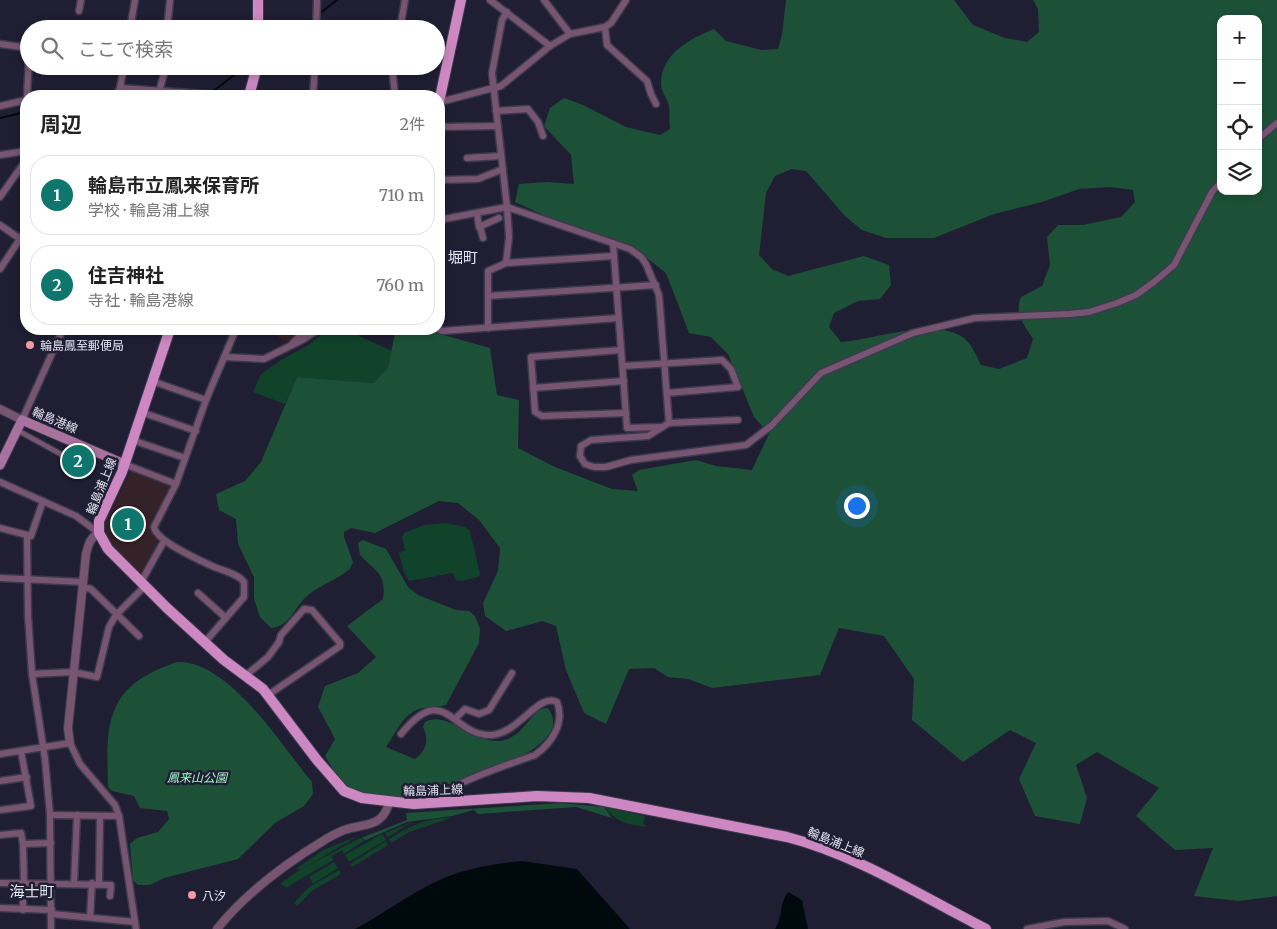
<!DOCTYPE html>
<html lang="ja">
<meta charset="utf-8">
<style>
body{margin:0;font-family:Merriweather,"Noto Sans JP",serif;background:#f6f6f6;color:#222}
.controls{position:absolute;right:15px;top:15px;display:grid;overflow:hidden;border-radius:10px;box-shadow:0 2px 8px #0003}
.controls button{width:45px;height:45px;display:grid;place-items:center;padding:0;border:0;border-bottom:1px solid #e0e0e0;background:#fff;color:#222;font:25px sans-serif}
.you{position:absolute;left:856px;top:505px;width:18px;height:18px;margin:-12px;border:4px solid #fff;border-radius:50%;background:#1a73e8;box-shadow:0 0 0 8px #1a73e833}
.badge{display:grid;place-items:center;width:32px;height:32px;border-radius:50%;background:#0f766e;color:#fff;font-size:16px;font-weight:700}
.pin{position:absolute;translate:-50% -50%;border:2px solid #fff;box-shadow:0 1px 5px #0006}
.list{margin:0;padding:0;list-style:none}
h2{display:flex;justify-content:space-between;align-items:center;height:65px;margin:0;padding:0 20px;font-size:21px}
h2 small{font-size:16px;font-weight:400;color:#767676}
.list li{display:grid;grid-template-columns:32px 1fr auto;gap:15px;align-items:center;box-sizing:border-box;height:80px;margin:0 10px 10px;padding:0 10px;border:1px solid #e0e0e0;border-radius:20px}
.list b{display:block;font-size:19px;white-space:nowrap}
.list p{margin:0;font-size:16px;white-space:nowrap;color:#767676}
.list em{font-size:16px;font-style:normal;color:#767676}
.icon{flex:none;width:28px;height:28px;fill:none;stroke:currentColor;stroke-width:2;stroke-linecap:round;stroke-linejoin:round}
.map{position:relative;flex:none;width:1277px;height:929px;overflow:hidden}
.search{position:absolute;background:#fff;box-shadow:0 2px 8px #0003;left:20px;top:20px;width:425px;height:55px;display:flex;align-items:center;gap:12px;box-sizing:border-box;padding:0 18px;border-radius:28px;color:#767676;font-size:19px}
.panel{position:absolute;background:#fff;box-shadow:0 2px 8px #0003;left:20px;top:90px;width:425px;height:245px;border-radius:20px}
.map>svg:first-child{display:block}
.education{fill:#352228}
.green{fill:#11422a}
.forest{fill:#1c5137;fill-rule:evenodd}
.water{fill:#000a0c}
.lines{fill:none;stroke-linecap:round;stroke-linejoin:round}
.stream{stroke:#000a0c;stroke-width:2}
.pedestrian-casing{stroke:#3b3a4e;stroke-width:7}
.minor-casing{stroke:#3b3a4e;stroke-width:9}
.tertiary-casing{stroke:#3b3a4e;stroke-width:10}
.secondary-casing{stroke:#3b3a4e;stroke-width:11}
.primary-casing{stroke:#3b3a4e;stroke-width:12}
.pedestrian{stroke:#775571;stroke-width:4.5}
.minor{stroke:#775571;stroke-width:6}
.tertiary{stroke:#775571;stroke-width:8}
.secondary{stroke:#a8729e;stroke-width:9}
.primary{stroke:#cd88c2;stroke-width:10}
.poi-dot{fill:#f49aa4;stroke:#1f1e33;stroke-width:2}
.labels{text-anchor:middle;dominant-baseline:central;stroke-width:5;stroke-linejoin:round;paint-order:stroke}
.poi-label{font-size:12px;fill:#e5e5f4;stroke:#1f1e33;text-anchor:start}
.street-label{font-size:12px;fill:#e5e5f4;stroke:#1f1e33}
.park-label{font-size:12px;font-style:italic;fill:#a5f7c9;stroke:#1f1e33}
.quarter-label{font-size:15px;fill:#e5e5f4;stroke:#1f1e33}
</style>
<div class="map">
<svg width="1277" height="929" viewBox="0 0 1277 929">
<rect width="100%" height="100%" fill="#1f1e33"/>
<!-- education -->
<g class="education">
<polygon points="263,329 302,329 288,342"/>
<polygon points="132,469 169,484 170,490 152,519 151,531 158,541 142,576 113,549 104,530 105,522"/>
</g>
<!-- green -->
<g class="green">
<polygon points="329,329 344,329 392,351 388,367 374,383 297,377 285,404 253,392 261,374 281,360 307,346"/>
<polygon points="446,523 465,527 470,531 480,574 478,577 462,581 456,580 453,573 409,581 403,570 399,553 405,550 402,538 404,533 424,525"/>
<path d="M 605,807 L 645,816 L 643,824 L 648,827 C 630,825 616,823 605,807 Z"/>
<path d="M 451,818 L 409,832 L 391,843 L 389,839 C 407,828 429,816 451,818 Z"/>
<polygon points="412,822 388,837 385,833"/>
<polygon points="382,834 386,840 349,862 345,855"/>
<polygon points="358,836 302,869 296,869 323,850"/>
<path d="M 360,838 L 365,840 L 344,854 L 342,850 L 332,856 L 333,860 C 318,870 301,877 287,888 L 280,884 L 298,871 Z"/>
<polygon points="386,841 388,845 352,867 350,864"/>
<polygon points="334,862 338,868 313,884 309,877"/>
<polygon points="339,870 341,874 312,891 297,906 294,903 309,887"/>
</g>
<!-- forest -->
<g class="forest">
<path d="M 786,0 L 954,0 L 973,25 L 1005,38 L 1027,42 L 1039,32 L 1038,9 L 1033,0 L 1277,0 L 1277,896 L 1238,901 L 1194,896 L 1213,848 L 1175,850 L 1136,816 L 1159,788 L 1097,752 L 1076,765 L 1087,798 L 1080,824 L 1035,816 L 1019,779 L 1036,743 L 1010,730 L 963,762 L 912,720 L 914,679 L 884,636 L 839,628 L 820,675 L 712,688 L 688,679 L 668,677 L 654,668 L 629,669 L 606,724 L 584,713 L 566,670 L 556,626 L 543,621 L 506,631 L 485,616 L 483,603 L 498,571 L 500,548 L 479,520 L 458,503 L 439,501 L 375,533 L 351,528 L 344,532 L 344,537 L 353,562 L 350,569 C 337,580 319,585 306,597 C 295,607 289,627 271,628 L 260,617 L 254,599 L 254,577 L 238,544 L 236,519 L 219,510 L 216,494 L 245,481 L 261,462 L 297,377 L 374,383 L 388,367 L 396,329 L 422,329 L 490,348 L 497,395 L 519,400 L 518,448 L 555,467 L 612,489 L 638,491 L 632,475 L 639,470 L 696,460 L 716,466 L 752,470 L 769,434 L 754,417 L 728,354 L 711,337 L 689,333 L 666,273 L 634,248 L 570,227 L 515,202 L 519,184 L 547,182 L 574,184 L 571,155 L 544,126 L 550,108 L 564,98 L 583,105 L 626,127 L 660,135 L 670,129 C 669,122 670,113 669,106 C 668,99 661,92 661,84 C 661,54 689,39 714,29 L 726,41 L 761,50 L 778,49 L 782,35 ZM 1221,19 L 1258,19 L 1258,191 L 1221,191 ZM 792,169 L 806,171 L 845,216 L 862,230 L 886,238 L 934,238 L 994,214 L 1042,202 L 1079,189 L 1110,187 L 1133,190 L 1135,202 L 1121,217 L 1083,225 L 1058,225 L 1047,237 L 1050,265 L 1042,286 L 1021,297 C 1014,313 1024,325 1033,339 L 1027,358 L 999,369 L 981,365 C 977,357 972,345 965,339 C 936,316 875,340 841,342 L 829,327 L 834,313 L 858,301 L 880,299 L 891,285 L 889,265 L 864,256 L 788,276 L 772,269 L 759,255 L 766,193 L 775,176 Z"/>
<path d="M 363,540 L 386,549 L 408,587 L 418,595 L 456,610 L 469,611 L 475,616 L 480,629 L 479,643 L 446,705 C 438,707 431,707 423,708 C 404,711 396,733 386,747 L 415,759 C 427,750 429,740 423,727 L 425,722 C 446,710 472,741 496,741 C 525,741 530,707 548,708 C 577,747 475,775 450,785 L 445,782 L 441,785 L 439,791 C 412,800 373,804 348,787 C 337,780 332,766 325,756 L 335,739 L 318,707 L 325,686 L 358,673 L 376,657 L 347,626 L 383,599 C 387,572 374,571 360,555 L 358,543 Z"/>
<path d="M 177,662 C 229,660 281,745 312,782 L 313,794 L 304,806 L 275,823 L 238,859 L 164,878 L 150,885 L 138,885 L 133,880 L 130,844 L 137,838 L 158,832 L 169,819 L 167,811 L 140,808 L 134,796 L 112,791 L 108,787 C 106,720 106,686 177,662 Z"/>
<polygon points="561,803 604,807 612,818 576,807 478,814 474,810 452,816 407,822 366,840 361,838 407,820 406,813"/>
</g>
<!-- water -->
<g class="water">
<path d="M 522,861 L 577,869 L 630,929 L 355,929 C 389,911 425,882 461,872 C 481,866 502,863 522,861 Z"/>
<path d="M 788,892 L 802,900 L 808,929 L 775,929 C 783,917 779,904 788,892 Z"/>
</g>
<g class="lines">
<!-- stream -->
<g class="stream">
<polyline points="319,14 337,0"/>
<polyline points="299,29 314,19"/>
<polyline points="120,91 172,96"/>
<polyline points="212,92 246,66"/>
<polyline points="81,96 96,91 115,91"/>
<polyline points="0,118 26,112"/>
</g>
<defs>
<polyline id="pedestrian" points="17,430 68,458"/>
<g id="minor">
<polyline points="490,0 550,46"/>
<polyline points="544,0 570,34"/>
<polyline points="79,11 81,0"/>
<polyline points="507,12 502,20 492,73 507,207 630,249 641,257 646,264 659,295 669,423"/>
<polyline points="605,27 607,45 647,81 651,94 656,104"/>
<polyline points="130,29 135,0"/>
<polyline points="167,29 170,0"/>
<polyline points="316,29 317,0"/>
<polyline points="400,29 405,0"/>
<polyline points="0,44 29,48"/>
<polyline points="392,66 395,96"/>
<polyline points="120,88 233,96"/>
<polyline points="27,96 29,58"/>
<polyline points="116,96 120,88 124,66"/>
<polyline points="158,96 165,70 164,66"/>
<polyline points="313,96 315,66"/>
<polyline points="440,102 501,86 550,46 570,34 605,27 611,23 626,0"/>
<polyline points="0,106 26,100"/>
<polyline points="496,111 528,109 538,122 543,136"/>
<polyline points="439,127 498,126"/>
<polyline points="1258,139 1277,123"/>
<polyline points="0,155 26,151"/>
<polyline points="467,158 501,156"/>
<polyline points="439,180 478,179 503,169"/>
<polyline points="0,197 26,160"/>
<polyline points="477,214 479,227 499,218"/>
<polyline points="439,220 507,207 509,237 506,263"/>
<polyline points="439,220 439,272"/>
<polyline points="0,225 26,243"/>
<polyline points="480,227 483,238"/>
<polyline points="613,243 627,428 662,427"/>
<polyline points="0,269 26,230"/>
<polyline points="488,296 656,285"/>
<polyline points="488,328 488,271 506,263 613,256"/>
<polyline points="438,329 442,331 618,318"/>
<polyline points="292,344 306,329"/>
<polyline points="621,350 531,357 535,412 542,416 626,413"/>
<polyline points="224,357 264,359 304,339 319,329"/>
<polyline points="623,366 722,360 731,369 738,387 667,393"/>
<polyline points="152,381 206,400"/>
<polyline points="533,388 624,381"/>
<polyline points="141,412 196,431"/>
<polyline points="22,420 63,329"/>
<polyline points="738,420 669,423 648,436 591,440 581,446 580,456 585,464 594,467 606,467 631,460 746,445 771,426 821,373 913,333 975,318 1069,314 1089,312 1117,303 1136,295 1154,282 1174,265 1212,192 1221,182"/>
<polyline points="132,440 185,458"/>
<polyline points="124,464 176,484"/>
<polyline points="0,482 76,516 99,533"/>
<polyline points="43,501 31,536 27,535 28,615 32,674 45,759 50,815 51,929"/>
<polyline points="0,528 27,535"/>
<polyline points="0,578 83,582"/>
<polyline points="141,582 164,541"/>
<polyline points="82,587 91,589 139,636"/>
<polyline points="198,593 226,618"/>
<path d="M 205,642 L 244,597 L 244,582 C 237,573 223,571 212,566 C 199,560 156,541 154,527 L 176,484 L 206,400 L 236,329"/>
<polyline points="32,674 73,672 97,677 109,627 116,615 145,586"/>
<polyline points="245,676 268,657 279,642 281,635 304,609 312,610 340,643 340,646 268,695"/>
<polyline points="456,718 465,709 479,714 489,710 512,673"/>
<path d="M 401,734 C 446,679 451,737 492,735 C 519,733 539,692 557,702 C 565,723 552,743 535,755 C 513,763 443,785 433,803"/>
<polyline points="0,754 70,743 80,764 115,805 119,816 136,929"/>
<polyline points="0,781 27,777"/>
<polyline points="0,810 31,806 21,751"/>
<polyline points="50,815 119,816"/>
<polyline points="0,835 21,833 23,844 51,843"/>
<polyline points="23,844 24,883"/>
<polyline points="0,883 111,885 110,896"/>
<polyline points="23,883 23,910"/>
<polyline points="74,883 77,815"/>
<polyline points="99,884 100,816"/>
<polyline points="0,908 52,910"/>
<polyline points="52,914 135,922"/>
<polyline points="90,917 92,883"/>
<polyline points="1027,929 1064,922 1108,921 1125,929"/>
</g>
<g id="tertiary">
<polyline points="0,409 22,420"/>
<path d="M 70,743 L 68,728 L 86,554 C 88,546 90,537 99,533"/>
<path d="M 217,929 C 245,894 285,864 323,841 C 329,837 337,833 344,830 C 365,823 382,828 389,803"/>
</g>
<polyline id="secondary" points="0,465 22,420 124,464"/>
<g id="primary">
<polyline points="258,29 258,0"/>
<polyline points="249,96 257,66"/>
<polyline points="439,102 461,0"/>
<path d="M 170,329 L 122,472 L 99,521 L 99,533 L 108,549 L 167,608 L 224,660 L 263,689 L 317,760 L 344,791 L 362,798 L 414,804 L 537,796 L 589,798 L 787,837 C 857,855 921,896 986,929"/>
</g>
</defs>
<!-- pedestrian casing -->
<use href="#pedestrian" class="pedestrian-casing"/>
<!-- minor casing -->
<use href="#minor" class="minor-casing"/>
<!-- tertiary casing -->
<use href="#tertiary" class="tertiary-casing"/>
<!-- secondary casing -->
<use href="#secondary" class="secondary-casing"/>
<!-- primary casing -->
<use href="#primary" class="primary-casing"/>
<!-- pedestrian -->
<use href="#pedestrian" class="pedestrian"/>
<!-- minor -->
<use href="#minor" class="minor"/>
<!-- tertiary -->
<use href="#tertiary" class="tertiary"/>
<!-- secondary -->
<use href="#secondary" class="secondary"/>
<!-- primary -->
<use href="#primary" class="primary"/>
</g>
<!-- markers -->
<g class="poi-dot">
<circle cx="30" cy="345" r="5"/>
<circle cx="192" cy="895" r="5"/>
</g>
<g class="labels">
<!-- poi labels -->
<g class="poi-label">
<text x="40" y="345">輪島鳳至郵便局</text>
<text x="202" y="895">八汐</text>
</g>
<!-- street labels -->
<g class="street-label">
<text transform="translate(55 420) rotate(23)">輪島港線</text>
<text transform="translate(101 486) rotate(-68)">輪島浦上線</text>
<text transform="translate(433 790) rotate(-2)">輪島浦上線</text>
<text transform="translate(836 842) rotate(22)">輪島浦上線</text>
</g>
<!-- park labels -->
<g class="park-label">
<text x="197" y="777">鳳来山公園</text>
</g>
<!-- quarter labels -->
<g class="quarter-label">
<text x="463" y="257">堀町</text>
<text x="32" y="891">海士町</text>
</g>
</g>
</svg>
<div class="controls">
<button>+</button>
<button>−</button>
<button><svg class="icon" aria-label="locate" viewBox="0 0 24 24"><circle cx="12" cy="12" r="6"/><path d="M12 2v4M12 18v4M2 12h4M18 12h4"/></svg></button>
<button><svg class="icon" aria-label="layers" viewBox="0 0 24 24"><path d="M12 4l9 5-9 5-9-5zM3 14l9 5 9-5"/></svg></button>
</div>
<div class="you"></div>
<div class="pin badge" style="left:128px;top:524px">1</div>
<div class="pin badge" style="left:78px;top:461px">2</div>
<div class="search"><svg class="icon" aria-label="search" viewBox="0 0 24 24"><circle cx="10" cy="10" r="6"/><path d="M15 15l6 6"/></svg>ここで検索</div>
<section class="panel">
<h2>周辺<small>2件</small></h2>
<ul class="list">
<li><span class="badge">1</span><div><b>輪島市立鳳来保育所</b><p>学校 · 輪島浦上線</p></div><em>710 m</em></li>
<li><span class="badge">2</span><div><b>住吉神社</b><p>寺社 · 輪島港線</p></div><em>760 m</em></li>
</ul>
</section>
</div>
